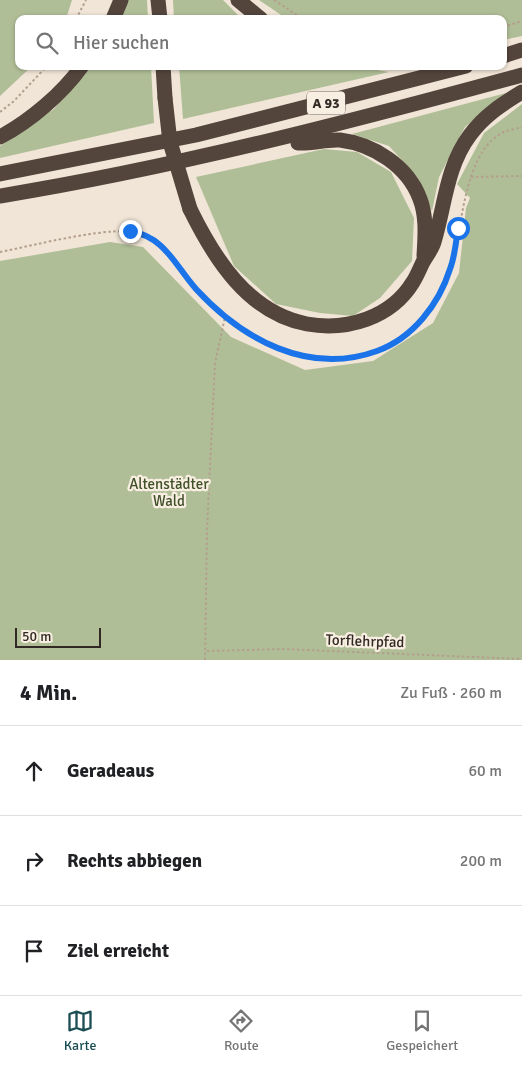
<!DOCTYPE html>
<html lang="de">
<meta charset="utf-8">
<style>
body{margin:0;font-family:Signika,sans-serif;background:#f2f2f2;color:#202124}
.scale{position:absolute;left:15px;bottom:12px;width:86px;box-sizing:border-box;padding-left:5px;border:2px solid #322925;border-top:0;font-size:14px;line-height:18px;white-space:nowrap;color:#322925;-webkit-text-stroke:4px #f8efe2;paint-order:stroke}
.stop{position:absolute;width:15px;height:15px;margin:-11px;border:4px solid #1a73e8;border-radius:50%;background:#fff}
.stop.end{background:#1a73e8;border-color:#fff;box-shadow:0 1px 5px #0008}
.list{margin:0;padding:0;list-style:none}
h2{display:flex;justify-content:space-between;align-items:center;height:65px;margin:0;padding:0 20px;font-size:21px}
h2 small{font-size:16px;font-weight:400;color:#757577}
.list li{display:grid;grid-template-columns:32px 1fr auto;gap:15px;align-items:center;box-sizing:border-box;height:90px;padding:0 20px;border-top:1px solid #e0e0e0}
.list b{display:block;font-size:19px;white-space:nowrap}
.list em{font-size:16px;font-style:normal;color:#757577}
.icon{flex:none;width:28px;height:28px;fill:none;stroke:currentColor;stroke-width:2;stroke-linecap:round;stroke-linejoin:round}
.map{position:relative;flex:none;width:522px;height:660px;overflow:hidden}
.search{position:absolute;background:#fff;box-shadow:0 1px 4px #0004;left:15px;right:15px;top:15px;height:55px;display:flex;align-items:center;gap:12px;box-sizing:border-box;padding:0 18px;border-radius:10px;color:#757577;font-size:19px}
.sheet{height:335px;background:#fff}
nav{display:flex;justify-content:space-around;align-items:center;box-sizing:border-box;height:70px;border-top:1px solid #e0e0e0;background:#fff;font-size:14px;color:#757577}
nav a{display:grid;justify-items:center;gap:2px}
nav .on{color:#1b4d53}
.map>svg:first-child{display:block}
.green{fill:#b0be97}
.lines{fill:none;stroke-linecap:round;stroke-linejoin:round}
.path{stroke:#b39f8d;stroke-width:2;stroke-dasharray:2.5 2.5;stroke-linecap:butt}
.motorway{stroke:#53443c;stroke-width:15}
.motorway-bridge{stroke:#53443c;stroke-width:15}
.route{stroke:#1a73e8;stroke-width:6}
.labels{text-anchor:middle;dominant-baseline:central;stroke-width:4.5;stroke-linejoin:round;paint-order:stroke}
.shield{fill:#f8efe2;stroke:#6d645e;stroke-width:1}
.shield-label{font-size:14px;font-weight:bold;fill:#322925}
.park-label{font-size:15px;fill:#405029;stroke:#f8efe2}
.street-label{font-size:15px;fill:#322925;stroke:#f8efe2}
</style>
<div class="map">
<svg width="522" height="660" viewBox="0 0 522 660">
<rect width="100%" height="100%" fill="#f0e5d6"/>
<!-- green -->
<g class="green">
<polygon points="0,0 72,0 66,19 19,19 19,66 32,66 0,96"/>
<polygon points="128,0 147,0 148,19 120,19"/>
<polygon points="173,0 223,0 242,19 174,19"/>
<polygon points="259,0 522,0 522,36 503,40 503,19 287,19"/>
<polygon points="88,66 151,66 154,123 0,158 0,146 54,109"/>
<polygon points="179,66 354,66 389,72 183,119"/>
<polygon points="506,93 465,127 439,177 432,211 418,178 389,146 352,134"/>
<polygon points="522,104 522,660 0,660 0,261 110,242 143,247 231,337 305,370 373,361 433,323 459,273 466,208 470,198 457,184 484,133"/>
<polygon points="324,149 357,152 391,172 414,218 412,261 380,298 353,316 320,313 276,304 234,266 196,177"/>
</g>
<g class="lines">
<!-- path -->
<g class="path">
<polyline points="274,0 303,19"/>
<polyline points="76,19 86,0"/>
<polyline points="503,27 522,21"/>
<polyline points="0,112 14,101 47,66"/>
<polyline points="471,177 522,176"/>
<path d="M 0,252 C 32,246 118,223 145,234 C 168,242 181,272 196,289 C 233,330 283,363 340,359 C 348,358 356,358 363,356 C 405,344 436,311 450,269 C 463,233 462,151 504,132 C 509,130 516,129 522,127"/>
<polyline points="207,651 283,649 522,659"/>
<polyline points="205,660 207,530 215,363 225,317"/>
</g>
<!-- motorway -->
<g class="motorway">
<polyline points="158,0 160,19"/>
<polyline points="238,0 261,19"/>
<polyline points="113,19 121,0"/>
<polyline points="503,56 522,50"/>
<polyline points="163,66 165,98"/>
<path d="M 0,137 C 30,121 62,94 82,66"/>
<path d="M 298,143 C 312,144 326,139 340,140 C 373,144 408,166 420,199 C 427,217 425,237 424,256"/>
<polyline points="0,174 196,135 466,66"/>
<path d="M 0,196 C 177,167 349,122 522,75"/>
<path d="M 190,209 C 214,258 248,313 307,324 C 347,331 391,318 413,282 C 417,276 420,268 423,262 C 427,255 432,249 434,242 C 445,206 446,167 470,135 C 484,116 502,104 522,92"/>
</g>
<!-- motorway-bridge -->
<polyline class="motorway-bridge" points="165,98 170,142 190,209"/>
</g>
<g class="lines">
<!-- route -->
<path class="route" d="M 130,231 C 165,237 174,264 196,289 C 242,339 308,376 377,351 C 413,338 439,304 450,269 C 455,256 456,242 458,228"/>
</g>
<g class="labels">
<!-- shield labels -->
<rect class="shield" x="307" y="91.5" width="38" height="23" rx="4"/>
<g class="shield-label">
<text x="326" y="103">A 93</text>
</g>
<!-- park labels -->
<g class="park-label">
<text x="169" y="484">Altenstädter<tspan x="169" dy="17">Wald</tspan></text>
</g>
<!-- street labels -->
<g class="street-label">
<text transform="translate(365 641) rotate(2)">Torflehrpfad</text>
</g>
</g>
</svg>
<div class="scale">50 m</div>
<div class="stop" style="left:458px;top:228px"></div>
<div class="stop end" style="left:130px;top:231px"></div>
<div class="search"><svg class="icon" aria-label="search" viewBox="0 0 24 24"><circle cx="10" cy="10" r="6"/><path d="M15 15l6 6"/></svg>Hier suchen</div>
</div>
<section class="sheet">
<h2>4 Min.<small>Zu Fuß · 260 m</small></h2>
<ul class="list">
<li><svg class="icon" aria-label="ahead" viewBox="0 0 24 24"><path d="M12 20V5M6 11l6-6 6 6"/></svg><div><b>Geradeaus</b></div><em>60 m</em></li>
<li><svg class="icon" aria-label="right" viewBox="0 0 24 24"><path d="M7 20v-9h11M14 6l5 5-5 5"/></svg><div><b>Rechts abbiegen</b></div><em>200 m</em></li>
<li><svg class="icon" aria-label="arrive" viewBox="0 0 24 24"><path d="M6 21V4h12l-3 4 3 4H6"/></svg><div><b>Ziel erreicht</b></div></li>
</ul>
</section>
<nav>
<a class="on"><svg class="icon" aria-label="map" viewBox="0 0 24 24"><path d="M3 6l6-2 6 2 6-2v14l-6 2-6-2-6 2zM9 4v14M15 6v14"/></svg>Karte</a>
<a><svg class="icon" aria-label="directions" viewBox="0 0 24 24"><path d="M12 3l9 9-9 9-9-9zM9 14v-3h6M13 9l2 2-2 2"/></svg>Route</a>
<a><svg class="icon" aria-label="saved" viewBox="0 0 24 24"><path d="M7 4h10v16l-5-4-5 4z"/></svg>Gespeichert</a>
</nav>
